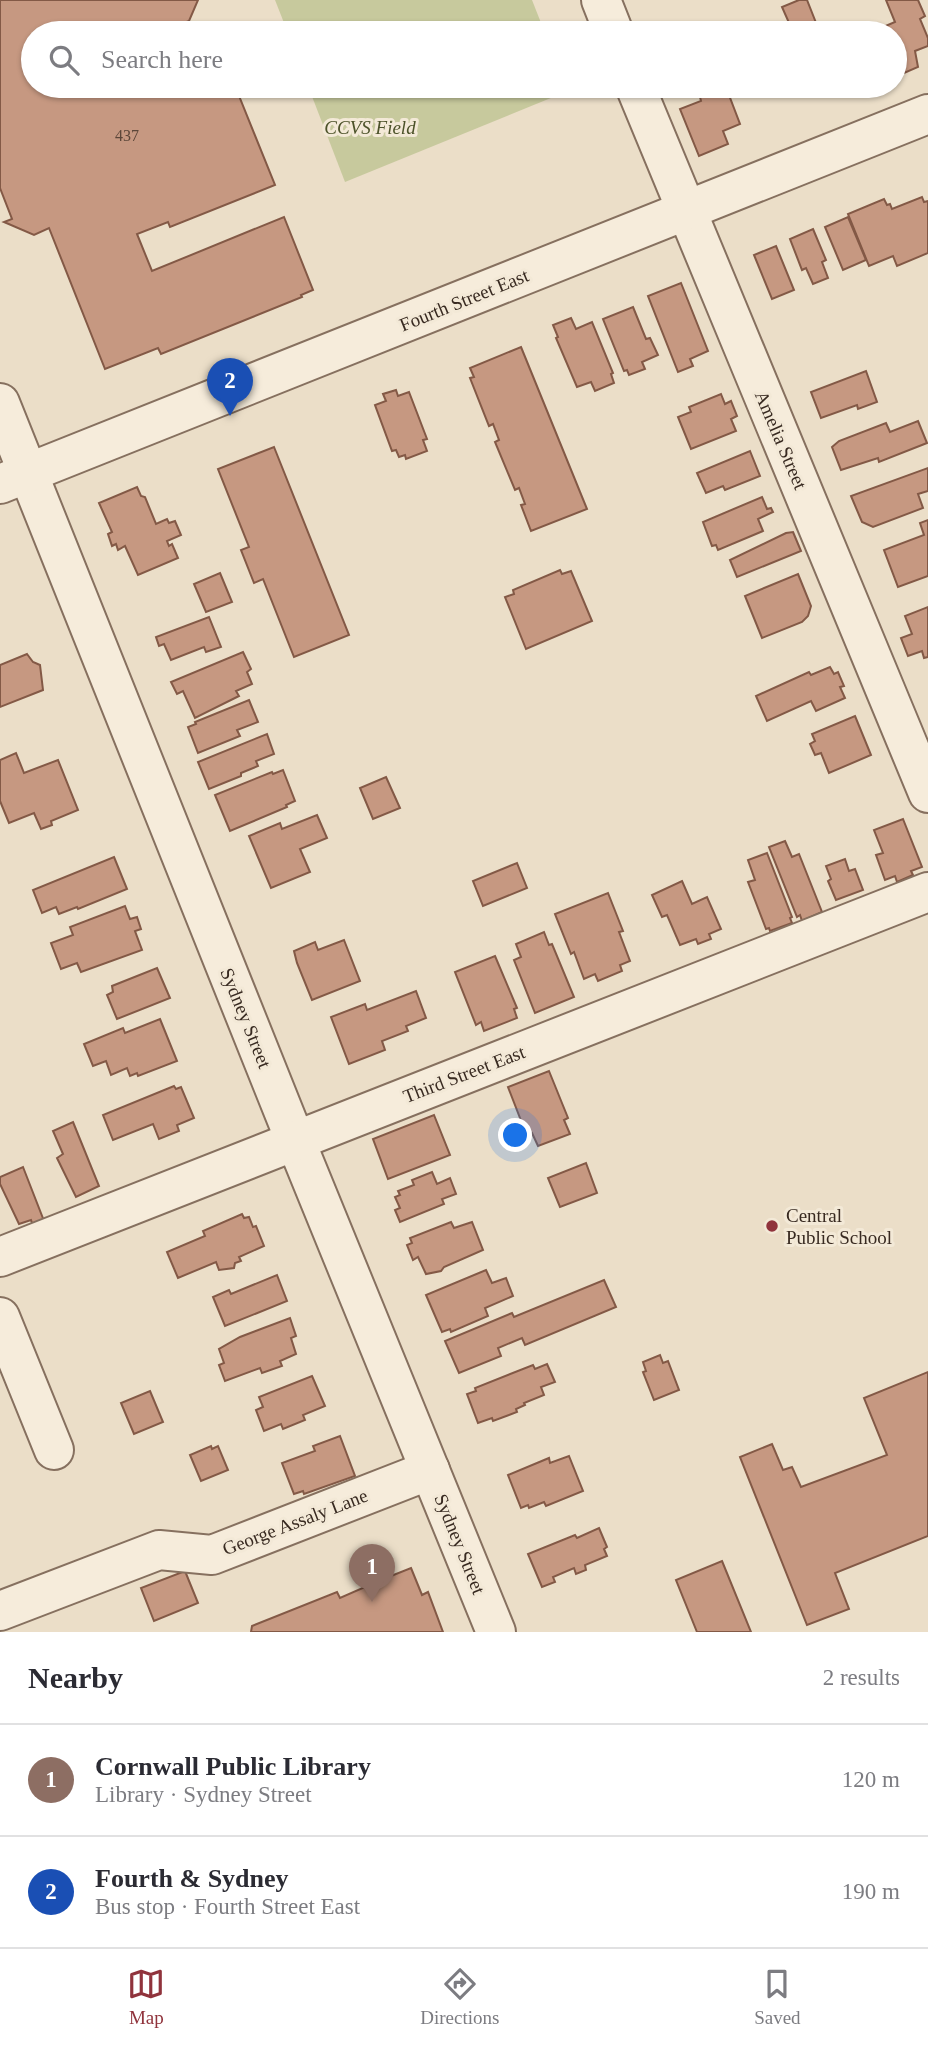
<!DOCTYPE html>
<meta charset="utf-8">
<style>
body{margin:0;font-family:"Times New Roman",serif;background:#f2f2f3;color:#2b2b33}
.you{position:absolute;left:516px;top:1136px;width:24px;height:24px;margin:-18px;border:5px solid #fff;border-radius:50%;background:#1a73e8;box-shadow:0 0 0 10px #1a73e833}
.badge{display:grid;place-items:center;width:46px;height:46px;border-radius:50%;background:#90333c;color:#fff;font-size:23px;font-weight:700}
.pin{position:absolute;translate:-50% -58px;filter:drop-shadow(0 2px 4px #0008)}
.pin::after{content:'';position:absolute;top:37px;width:24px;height:21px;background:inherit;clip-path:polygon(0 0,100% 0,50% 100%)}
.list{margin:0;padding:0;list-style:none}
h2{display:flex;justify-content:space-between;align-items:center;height:91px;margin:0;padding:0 28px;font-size:30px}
h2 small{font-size:23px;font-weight:400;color:#7c7c81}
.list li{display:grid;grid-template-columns:46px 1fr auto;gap:21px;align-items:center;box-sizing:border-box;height:112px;padding:0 28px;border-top:2px solid #e1e1e2}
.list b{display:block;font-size:26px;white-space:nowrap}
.list p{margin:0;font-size:23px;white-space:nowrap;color:#7c7c81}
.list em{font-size:23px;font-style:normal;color:#7c7c81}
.icon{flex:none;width:38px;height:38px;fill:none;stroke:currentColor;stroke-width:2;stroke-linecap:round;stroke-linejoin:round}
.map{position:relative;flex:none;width:928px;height:1632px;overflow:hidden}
.search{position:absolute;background:#fff;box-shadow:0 2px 5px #0004;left:21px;right:21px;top:21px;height:77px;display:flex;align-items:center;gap:18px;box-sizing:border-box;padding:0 24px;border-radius:38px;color:#7c7c81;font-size:26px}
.sheet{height:315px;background:#fff}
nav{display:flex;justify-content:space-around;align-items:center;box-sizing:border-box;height:98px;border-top:2px solid #e1e1e2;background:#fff;font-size:19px;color:#7c7c81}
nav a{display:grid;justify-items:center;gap:4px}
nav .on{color:#90333c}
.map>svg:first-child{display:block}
.green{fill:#c7c99d}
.building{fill:#c69881;stroke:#835946;stroke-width:2}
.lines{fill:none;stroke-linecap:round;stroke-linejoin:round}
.minor-casing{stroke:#86705f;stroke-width:42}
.minor{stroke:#f6ecdb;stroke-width:38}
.poi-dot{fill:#90333c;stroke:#f3e9d7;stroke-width:2.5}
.labels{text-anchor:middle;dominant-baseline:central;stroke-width:6;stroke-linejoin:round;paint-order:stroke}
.number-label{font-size:16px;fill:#5c4639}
.park-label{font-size:19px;font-style:italic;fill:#4c5229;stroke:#f3e9d7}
.street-label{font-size:19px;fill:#382a21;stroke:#f3e9d7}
.poi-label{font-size:19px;fill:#382a21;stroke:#f3e9d7;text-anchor:start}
</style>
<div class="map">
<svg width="928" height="1632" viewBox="0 0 928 1632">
<rect width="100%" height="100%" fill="#ebdec8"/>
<!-- green -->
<g class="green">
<polygon points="275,0 532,0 545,33 288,33"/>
<polygon points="308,86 566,86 568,91 345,182"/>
</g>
<!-- building -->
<g class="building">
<polygon points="0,0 198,0 189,21 165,31 166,33 33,33 33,86 235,86 275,185 170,227 168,222 137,234 152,271 284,217 313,290 301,295 302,297 161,354 158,348 105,369 49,228 34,235 4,222 12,219 0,188"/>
<polygon points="799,0 807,0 820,33 785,33 783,28 790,25 782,7"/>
<polygon points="886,0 918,0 925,16 920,19 928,38 928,46 915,51 918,67 895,77 895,33 874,33 874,31 895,22"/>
<polygon points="719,86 723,92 727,90 740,124 723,131 728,144 699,156 680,109 701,101 699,93"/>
<polygon points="922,197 924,202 928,201 928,253 897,266 893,256 869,266 848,214 884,199 887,205 890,204 892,209"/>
<polygon points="848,217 866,260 843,270 825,227"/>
<polygon points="813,229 826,260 822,262 828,278 813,284 806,268 802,270 790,239"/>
<polygon points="776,246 794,290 772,299 754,255"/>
<polygon points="681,283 708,351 690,359 693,366 678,372 648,296"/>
<polygon points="633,307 646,339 650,338 658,355 642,362 645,369 629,375 627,370 624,371 603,319"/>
<polygon points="571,318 576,329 592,322 613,373 611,374 614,383 595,391 591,382 577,387 556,338 558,337 553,325"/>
<polygon points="521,347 587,509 531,531 521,505 525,504 519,488 515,490 495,442 499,440 493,424 489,426 470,378 474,377 470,368"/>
<polygon points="866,371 877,402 858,409 857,405 821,418 811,392"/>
<polygon points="396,390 398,396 409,392 427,439 423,440 427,451 406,459 405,455 399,457 396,450 392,451 375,405 386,401 383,394"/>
<polygon points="721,394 725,404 731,401 737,416 731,419 736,431 691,449 678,417 691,412 689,407"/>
<polygon points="918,421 927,443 879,462 878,458 841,470 832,447 839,441 886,423 890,432"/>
<polygon points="274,447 349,635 294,657 263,579 254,583 241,550 249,547 218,469"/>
<polygon points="750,451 760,476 725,490 723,486 706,493 697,473"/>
<polygon points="928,468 928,491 918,494 923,508 873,527 862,522 851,496"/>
<polygon points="137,487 141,496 145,497 156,524 167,519 169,523 175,521 181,535 167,541 169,546 172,544 178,558 138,575 125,546 118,550 116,544 112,546 108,534 112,532 99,503"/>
<polygon points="762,497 767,509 771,508 773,512 758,519 763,531 718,550 716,545 712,546 703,522"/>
<polygon points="928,520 928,576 898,587 884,550 924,535 920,523"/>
<polygon points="793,532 801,551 737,577 730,560 786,533"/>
<polygon points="560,570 562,574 571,571 592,621 526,649 505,597 514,594 513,590"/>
<polygon points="220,573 232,602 206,612 194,584"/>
<polygon points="798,574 811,606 808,616 802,622 762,638 745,596"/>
<polygon points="928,607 928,657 924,658 922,651 908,656 901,638 912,634 905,616"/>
<polygon points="209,617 221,647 206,652 204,647 171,660 164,644 159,646 156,637"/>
<polygon points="243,652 251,669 247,672 252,684 236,691 239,696 195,718 183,691 177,694 171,682"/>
<polygon points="27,654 33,662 40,665 43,690 0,707 0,665"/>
<polygon points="830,667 834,674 838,672 844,686 840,687 845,698 816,711 811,701 767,721 756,696 809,672 811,675"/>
<polygon points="249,700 258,722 237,730 240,736 198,753 188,727 196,724 195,722"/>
<polygon points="855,716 871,755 829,773 821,753 815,755 810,744 815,741 812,734"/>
<polygon points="267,734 274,754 256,761 258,766 241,773 241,776 209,789 198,762"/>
<polygon points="16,753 24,773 58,760 78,810 51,821 52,825 41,829 34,813 9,823 0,801 0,760"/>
<polygon points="283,770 295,801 286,805 287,807 230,831 215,795 272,772 273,774"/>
<polygon points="386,777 400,808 373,819 360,788"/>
<polygon points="317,815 327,838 300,849 310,872 271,888 249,836 280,823 282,829"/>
<polygon points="903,819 922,867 911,871 913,875 897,882 895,876 885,880 876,855 883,853 874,830"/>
<polygon points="785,841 792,857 799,854 822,912 802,921 800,915 797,917 769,847"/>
<polygon points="767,853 792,917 790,918 792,923 770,931 769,928 766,929 748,882 755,880 748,860"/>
<polygon points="114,857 127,889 78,909 77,907 59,914 56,907 42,913 33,890"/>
<polygon points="845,859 849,871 855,869 863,890 836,900 828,881 831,879 826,866"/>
<polygon points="517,863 527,888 483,906 473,881"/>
<polygon points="682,881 692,904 707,897 721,929 709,934 711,939 698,944 696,939 680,945 667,915 662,917 652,895"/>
<polygon points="608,893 623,931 619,932 630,961 620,965 622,971 598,981 595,974 584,979 574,952 571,954 555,914"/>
<polygon points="125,906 130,919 137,917 141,929 135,931 142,950 81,972 77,963 61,969 51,943 73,935 70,927"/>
<polygon points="544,932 549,945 552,944 574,997 535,1013 514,960 521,957 516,944"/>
<polygon points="344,940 360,981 312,1000 297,963 294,951 315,942 318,950"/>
<polygon points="495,956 517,1008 514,1009 517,1018 484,1031 481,1022 476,1025 455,972"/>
<polygon points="157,968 170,998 117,1019 107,995 113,992 112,986"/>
<polygon points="416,991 426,1018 406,1026 408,1031 382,1041 385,1050 349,1064 331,1017 365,1004 367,1010"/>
<polygon points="160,1019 177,1061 138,1076 137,1073 130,1076 127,1068 111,1075 106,1061 93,1066 84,1044 123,1028 125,1033"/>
<polygon points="549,1071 568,1118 564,1120 570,1134 538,1146 532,1133 527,1136 508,1087"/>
<polygon points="174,1086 176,1089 181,1087 194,1118 177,1125 179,1131 159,1139 153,1124 113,1140 103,1115"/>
<polygon points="434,1115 450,1155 388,1179 373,1139"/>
<polygon points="73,1122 99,1186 76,1197 57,1158 63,1154 53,1131"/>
<polygon points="586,1163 597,1193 560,1207 548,1178"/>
<polygon points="23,1167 44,1221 33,1226 31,1220 19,1224 0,1184 0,1177"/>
<polygon points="432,1172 437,1184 450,1178 456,1194 442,1199 444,1204 400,1222 395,1210 400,1208 395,1197 400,1195 398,1191 414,1185 412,1180"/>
<polygon points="242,1214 244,1218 249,1217 253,1227 256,1226 264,1246 239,1257 241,1261 235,1263 234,1268 219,1270 216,1262 178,1278 167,1252 205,1236 203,1231"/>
<polygon points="451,1222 454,1228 472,1222 483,1250 444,1267 441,1271 426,1274 418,1257 413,1260 407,1245 412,1243 410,1238"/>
<polygon points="486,1270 492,1283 506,1278 513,1296 485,1308 488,1316 451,1332 450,1329 442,1332 426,1295"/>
<polygon points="277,1275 287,1301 225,1326 213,1297 229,1290 231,1294"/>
<polygon points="604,1280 616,1307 525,1345 522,1338 498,1348 501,1356 459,1373 445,1341 512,1313 514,1317"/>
<polygon points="290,1318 296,1336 291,1338 296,1354 280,1361 282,1366 262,1373 260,1368 225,1381 219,1365 224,1363 219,1349 240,1337"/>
<polygon points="660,1355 663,1363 668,1361 679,1390 654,1400 643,1372 646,1371 643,1362"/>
<polygon points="547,1364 555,1382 541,1387 544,1395 524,1403 525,1405 516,1409 517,1412 493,1421 492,1418 478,1423 467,1394 476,1391 475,1388 533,1365 535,1369"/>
<polygon points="928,1372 928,1536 835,1573 849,1609 807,1625 740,1457 772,1444 783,1470 792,1467 801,1487 887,1455 864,1398"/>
<polygon points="312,1376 325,1406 303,1415 305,1420 283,1429 281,1424 264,1431 256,1410 263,1407 259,1397"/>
<polygon points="150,1391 163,1422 134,1434 121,1403"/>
<polygon points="340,1436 355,1476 304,1494 303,1491 294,1494 282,1463 315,1451 313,1446"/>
<polygon points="211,1446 212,1449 218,1446 228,1470 201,1481 190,1455"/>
<polygon points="569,1456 583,1491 546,1506 544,1502 529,1508 528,1505 521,1508 508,1475 549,1458 550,1463"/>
<polygon points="599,1528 607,1547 604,1549 607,1556 585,1565 586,1570 576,1574 574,1568 553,1577 555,1582 542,1587 528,1554 575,1535 577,1538"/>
<polygon points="722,1561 751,1632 697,1632 676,1580"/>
<polygon points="411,1568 422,1595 428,1592 443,1632 251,1632 252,1626 337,1592 340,1598 372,1584 369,1575 380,1570 386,1578"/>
<polygon points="185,1571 198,1603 154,1621 141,1588"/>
</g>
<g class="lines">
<defs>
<g id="minor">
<polyline points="601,0 614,33"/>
<polyline points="635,86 928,793"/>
<polyline points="0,403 289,1125 496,1632"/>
<polyline points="0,484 928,114"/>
<polyline points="0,1257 928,892"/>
<polyline points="0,1317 54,1450"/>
<polyline points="0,1611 159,1550 212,1555 430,1470"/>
</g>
</defs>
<!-- minor casing -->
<use href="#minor" class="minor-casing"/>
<!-- minor -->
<use href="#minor" class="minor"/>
</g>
<!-- markers -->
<circle class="poi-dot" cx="772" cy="1226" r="7"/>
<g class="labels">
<!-- number labels -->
<g class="number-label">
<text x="127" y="135">437</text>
</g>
<!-- park labels -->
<g class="park-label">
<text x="370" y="127">CCVS Field</text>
</g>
<!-- street labels -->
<g class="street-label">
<text transform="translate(464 300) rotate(-22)">Fourth Street East</text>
<text transform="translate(781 440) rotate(67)">Amelia Street</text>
<text transform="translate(246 1018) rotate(68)">Sydney Street</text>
<text transform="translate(464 1074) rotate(-21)">Third Street East</text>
<text transform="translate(295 1522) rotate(-21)">George Assaly Lane</text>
<text transform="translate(460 1544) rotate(68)">Sydney Street</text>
</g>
<!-- poi labels -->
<g class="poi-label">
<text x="786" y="1215">Central<tspan x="786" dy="22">Public School</tspan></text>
</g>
</g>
</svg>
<div class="you"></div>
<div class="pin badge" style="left:372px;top:1602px;background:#8d6e63">1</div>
<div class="pin badge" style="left:230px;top:416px;background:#1a4fb4">2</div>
<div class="search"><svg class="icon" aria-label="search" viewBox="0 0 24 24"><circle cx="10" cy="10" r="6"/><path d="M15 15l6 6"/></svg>Search here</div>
</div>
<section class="sheet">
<h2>Nearby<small>2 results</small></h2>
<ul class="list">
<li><span class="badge" style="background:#8d6e63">1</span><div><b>Cornwall Public Library</b><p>Library · Sydney Street</p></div><em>120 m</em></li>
<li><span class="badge" style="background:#1a4fb4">2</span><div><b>Fourth &amp; Sydney</b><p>Bus stop · Fourth Street East</p></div><em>190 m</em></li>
</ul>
</section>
<nav>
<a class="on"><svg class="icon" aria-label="map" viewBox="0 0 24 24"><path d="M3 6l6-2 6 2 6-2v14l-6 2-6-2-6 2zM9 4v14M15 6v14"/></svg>Map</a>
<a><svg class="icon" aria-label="directions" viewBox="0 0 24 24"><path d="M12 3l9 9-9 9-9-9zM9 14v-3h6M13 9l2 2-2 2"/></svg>Directions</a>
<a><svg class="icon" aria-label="saved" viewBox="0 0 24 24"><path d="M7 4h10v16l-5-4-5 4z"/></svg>Saved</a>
</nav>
